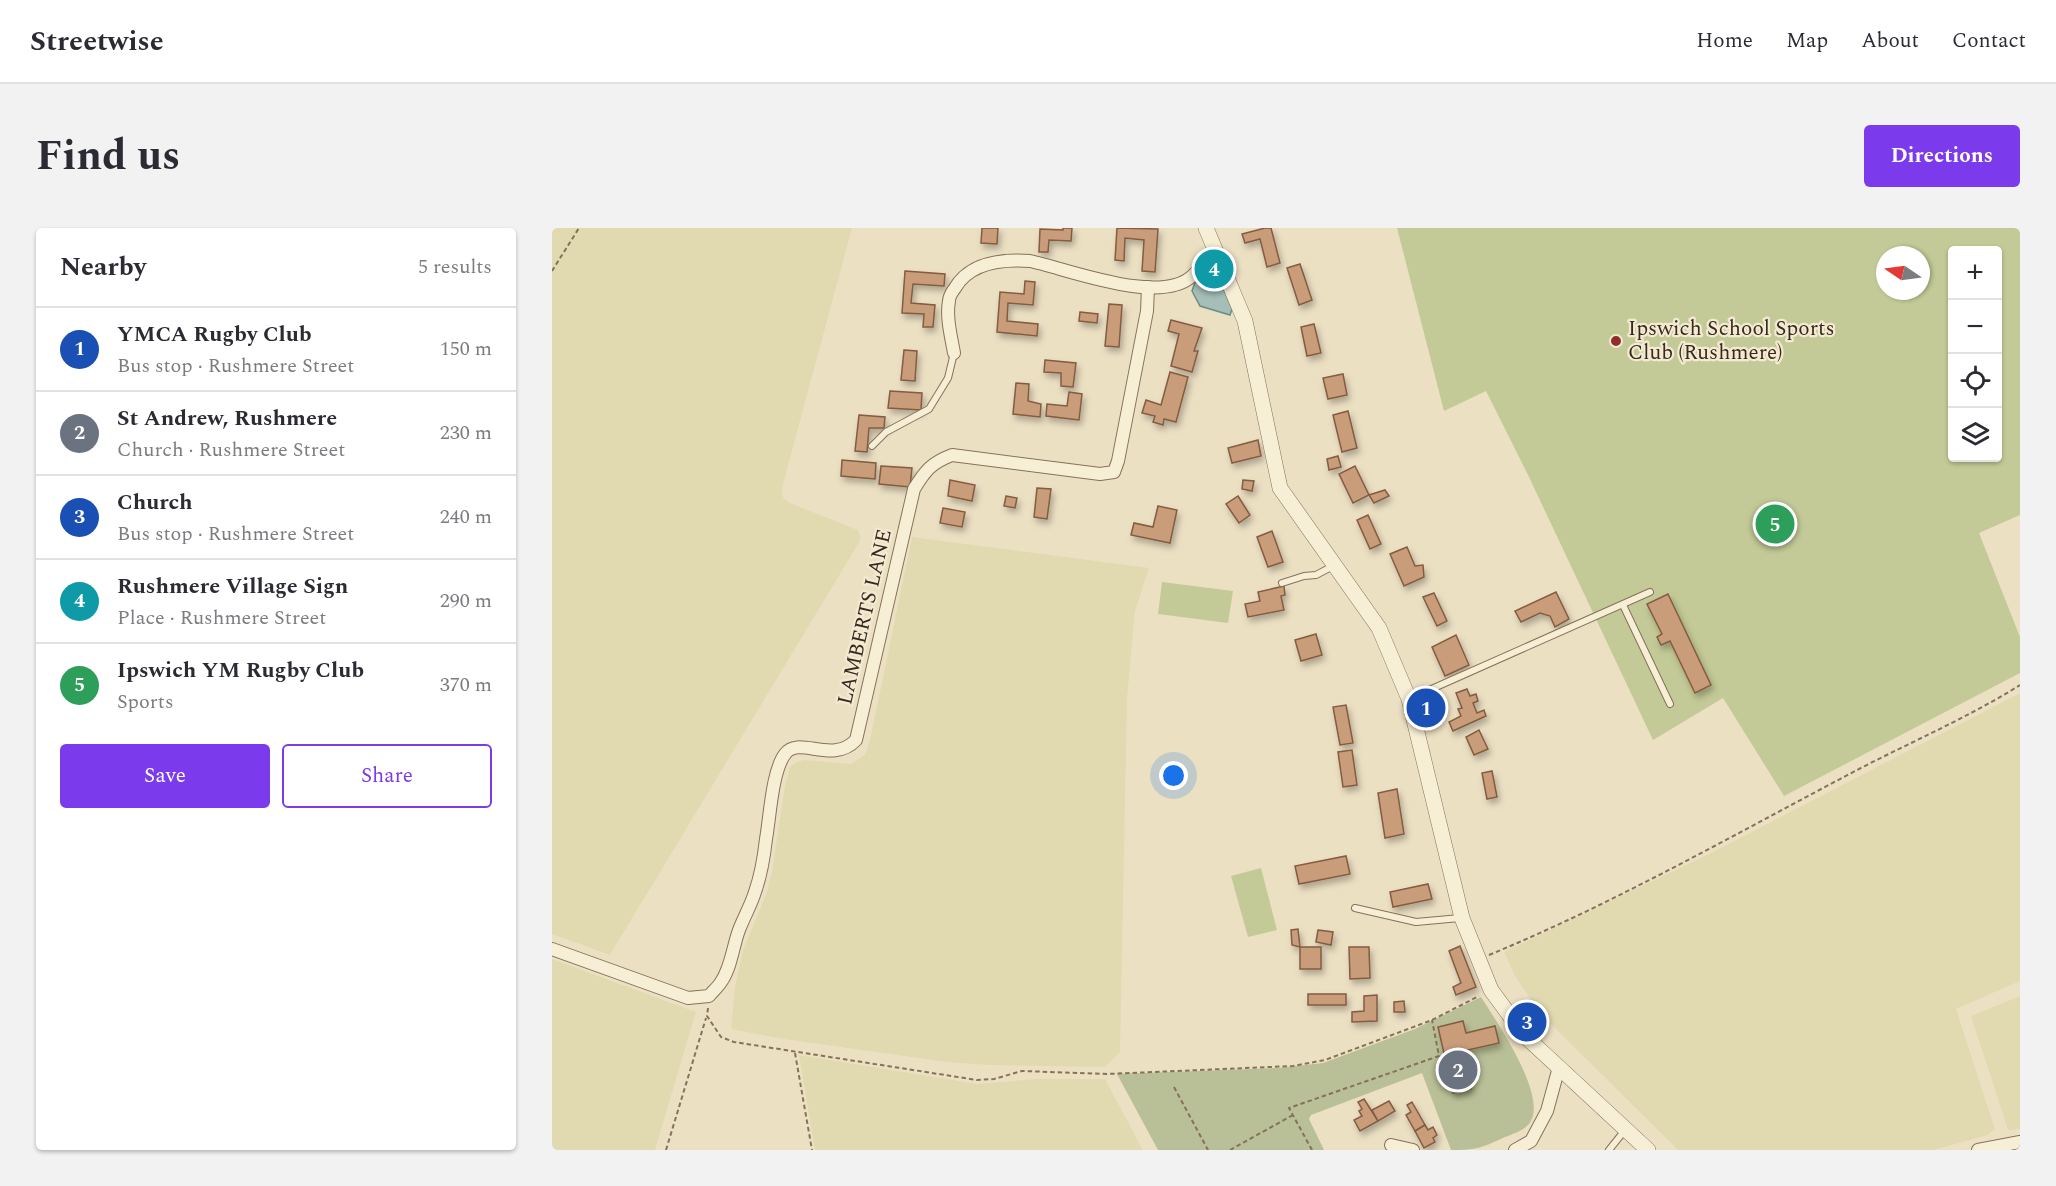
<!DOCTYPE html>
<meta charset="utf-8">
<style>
body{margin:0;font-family:Spectral,serif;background:#f2f2f3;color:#2b2b33}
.controls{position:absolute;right:18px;top:18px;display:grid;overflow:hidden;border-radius:6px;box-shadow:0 2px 4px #0004}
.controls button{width:54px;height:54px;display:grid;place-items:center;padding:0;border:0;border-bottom:2px solid #e1e1e2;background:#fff;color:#2b2b33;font:30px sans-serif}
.compass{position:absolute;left:1324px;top:18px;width:54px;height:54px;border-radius:50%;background:#fff;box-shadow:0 2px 4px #0004;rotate:283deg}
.you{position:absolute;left:622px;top:548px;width:21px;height:21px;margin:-15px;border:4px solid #fff;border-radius:50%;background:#1a73e8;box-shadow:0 0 0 9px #1a73e833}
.badge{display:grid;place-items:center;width:39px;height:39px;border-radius:50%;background:#7c3aed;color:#fff;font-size:20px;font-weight:700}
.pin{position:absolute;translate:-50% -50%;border:3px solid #fff;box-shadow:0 2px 6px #0006}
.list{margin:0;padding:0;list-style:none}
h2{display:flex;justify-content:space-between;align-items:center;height:78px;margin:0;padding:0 24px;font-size:26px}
h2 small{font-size:20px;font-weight:400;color:#7c7c81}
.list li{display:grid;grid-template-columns:39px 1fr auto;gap:18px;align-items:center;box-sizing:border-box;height:84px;padding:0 24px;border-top:2px solid #e1e1e2}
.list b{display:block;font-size:22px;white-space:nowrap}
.list p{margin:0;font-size:20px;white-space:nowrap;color:#7c7c81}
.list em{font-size:20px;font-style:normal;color:#7c7c81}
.actions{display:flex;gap:12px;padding:18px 24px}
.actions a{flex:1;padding:14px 0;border:2px solid #7c3aed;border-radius:6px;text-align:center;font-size:21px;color:#7c3aed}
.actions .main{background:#7c3aed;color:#fff}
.icon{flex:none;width:33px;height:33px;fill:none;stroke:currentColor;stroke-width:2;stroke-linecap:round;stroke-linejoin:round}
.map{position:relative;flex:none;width:1468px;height:922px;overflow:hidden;border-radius:6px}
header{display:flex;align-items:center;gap:36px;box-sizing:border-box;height:84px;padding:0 30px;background:#fff;border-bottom:2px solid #e1e1e2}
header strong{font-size:28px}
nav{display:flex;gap:33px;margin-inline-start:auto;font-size:21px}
.intro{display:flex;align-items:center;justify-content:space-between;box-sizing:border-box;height:144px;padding:0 36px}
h1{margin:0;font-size:42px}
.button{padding:15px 27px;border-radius:6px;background:#7c3aed;color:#fff;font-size:21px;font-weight:700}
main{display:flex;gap:36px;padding:0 36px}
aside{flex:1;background:#fff;border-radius:6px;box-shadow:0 2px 4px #0004}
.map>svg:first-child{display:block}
.farmland{fill:#e1dab1}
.green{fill:#c3ca97;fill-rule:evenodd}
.cemetery{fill:#b9bf96}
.water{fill:#a5bfb8;stroke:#6c8d85;stroke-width:1.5}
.building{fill:#c99c7a;stroke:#845c41;stroke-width:1.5;filter:url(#shadow)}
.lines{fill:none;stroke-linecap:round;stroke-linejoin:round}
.service-casing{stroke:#85725a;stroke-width:8}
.minor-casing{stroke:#85725a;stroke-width:14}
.tertiary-casing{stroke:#85725a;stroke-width:16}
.path{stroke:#85725a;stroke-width:2;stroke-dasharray:4.5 3;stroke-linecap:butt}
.service{stroke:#f7eed6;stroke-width:6}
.minor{stroke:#f7eed6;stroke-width:12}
.tertiary{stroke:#f7eed6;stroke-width:15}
.poi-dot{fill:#922d2d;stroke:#f4ead2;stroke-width:2}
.labels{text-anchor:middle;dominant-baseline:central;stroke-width:4.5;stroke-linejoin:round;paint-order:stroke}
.poi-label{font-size:21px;fill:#362a1e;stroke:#f4ead2;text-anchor:start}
.street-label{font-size:21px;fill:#362a1e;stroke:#f4ead2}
</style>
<header>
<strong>Streetwise</strong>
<nav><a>Home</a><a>Map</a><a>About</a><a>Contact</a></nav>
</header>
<div class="intro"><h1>Find us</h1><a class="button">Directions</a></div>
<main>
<aside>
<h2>Nearby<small>5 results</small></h2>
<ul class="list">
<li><span class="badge" style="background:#1a4fb4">1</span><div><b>YMCA Rugby Club</b><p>Bus stop · Rushmere Street</p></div><em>150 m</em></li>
<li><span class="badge" style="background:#6b7280">2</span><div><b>St Andrew, Rushmere</b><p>Church · Rushmere Street</p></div><em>230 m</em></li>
<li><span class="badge" style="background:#1a4fb4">3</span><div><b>Church</b><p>Bus stop · Rushmere Street</p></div><em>240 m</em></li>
<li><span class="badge" style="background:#0f9aa8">4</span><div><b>Rushmere Village Sign</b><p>Place · Rushmere Street</p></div><em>290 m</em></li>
<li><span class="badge" style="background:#2e9e5b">5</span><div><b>Ipswich YM Rugby Club</b><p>Sports</p></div><em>370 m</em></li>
</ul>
<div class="actions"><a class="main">Save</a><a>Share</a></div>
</aside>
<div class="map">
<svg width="1468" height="922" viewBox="0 0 1468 922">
<defs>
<filter id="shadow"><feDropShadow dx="2.5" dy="4.5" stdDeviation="3" flood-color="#0004"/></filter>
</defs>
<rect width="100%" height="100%" fill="#ece0c3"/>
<!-- farmland -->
<g class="farmland">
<polygon points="0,0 300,0 231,256 230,265 232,271 238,275 306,302 308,307 308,313 58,727 0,706"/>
<polygon points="360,309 597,340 583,383 575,470 568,824 553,839 436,837 395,834 231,811 179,801 183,759 191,722 215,664 220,643 233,558 238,539 245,534 252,532 299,536 313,527 318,512"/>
<polygon points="1468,465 1468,753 1404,781 1443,901 1436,907 1381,922 1126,922 988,785 963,748 952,724 1157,626"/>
<polygon points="0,731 144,784 103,922 0,922"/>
<polygon points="1468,768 1468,901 1456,902 1419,788"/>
<polygon points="247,827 426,856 483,851 553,851 591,922 263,922"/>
</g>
<!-- green -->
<g class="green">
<path d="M 845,0 L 1468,0 L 1468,287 L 1427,305 L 1468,409 L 1468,445 L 1232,568 L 1171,470 L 1101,512 L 977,249 L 934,163 L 892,183 ZM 1400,22 L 1446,22 L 1446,230 L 1400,230 ZM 1333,27 L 1369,27 L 1369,63 L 1333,63 Z"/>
<polygon points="610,354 681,363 676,395 606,386"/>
<polygon points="709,640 725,702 696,709 679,648"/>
</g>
<!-- cemetery -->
<path class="cemetery" d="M 929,769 C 944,793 998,870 977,896 C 971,903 960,906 953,909 C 929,920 925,922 899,922 L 870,845 L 759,887 L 757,891 L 772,922 L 606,922 L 565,846 L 727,840 L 771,835 L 863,801 Z"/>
<!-- water -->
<polygon class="water" points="654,44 665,45 680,81 678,87 648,78 640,63 645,49"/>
<!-- building -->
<g class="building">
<polygon points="430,0 446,0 445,16 429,15"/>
<polygon points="511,0 520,0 519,13 497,12 496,24 487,24 488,1 511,2"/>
<polygon points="565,0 606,1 603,44 590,43 592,12 573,10 572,33 563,32"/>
<polygon points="713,0 719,0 728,35 715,39 708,11 693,15 690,6"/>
<polygon points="748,36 760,72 747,77 735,40"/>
<polygon points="353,43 393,46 392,58 361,56 359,75 383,77 381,99 371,99 372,86 350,85"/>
<polygon points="473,53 483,54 481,77 456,75 455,93 486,96 485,108 445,104 448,64 472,66"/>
<polygon points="557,76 570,77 567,119 553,118"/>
<polygon points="528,84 546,86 545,95 527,93"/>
<polygon points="619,92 650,100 642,123 646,123 640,144 619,138 627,106 616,103"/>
<polygon points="762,96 769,125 755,128 749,99"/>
<polygon points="352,122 365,123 363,153 349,152"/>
<polygon points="493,132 524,135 521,159 509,158 509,145 492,144"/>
<polygon points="618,144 636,149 624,194 612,191 611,197 601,194 603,188 590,185 594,172 609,177"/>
<polygon points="791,146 795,167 776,171 771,150"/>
<polygon points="464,155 477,156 476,173 489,176 488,189 461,186"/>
<polygon points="338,163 370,165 369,182 336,180"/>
<polygon points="517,164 530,166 527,192 494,188 495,176 515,178"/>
<polygon points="796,183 805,220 790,224 781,187"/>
<polygon points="307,187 333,189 332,200 317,200 315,224 303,223"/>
<polygon points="706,212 709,228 680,235 676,220"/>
<polygon points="786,228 789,239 777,242 775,231"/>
<polygon points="290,232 324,235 323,251 289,248"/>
<polygon points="329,238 360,240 358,259 327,256"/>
<polygon points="803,238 817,267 801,275 787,246"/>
<polygon points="398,252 423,257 420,273 396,268"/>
<polygon points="691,252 702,253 700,263 690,261"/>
<polygon points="485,260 499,261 495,291 482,289"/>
<polygon points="833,262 837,268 822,275 817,267"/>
<polygon points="454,268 465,270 463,280 452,278"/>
<polygon points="686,268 698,287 687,295 674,276"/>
<polygon points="606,278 625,282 618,315 579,307 582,295 601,299"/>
<polygon points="391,280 413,284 410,299 388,295"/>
<polygon points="816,287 829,316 818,321 805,292"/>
<polygon points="720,303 731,334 716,339 705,309"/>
<polygon points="855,319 863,338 871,337 872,349 852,358 838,326"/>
<polygon points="732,358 733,367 729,368 732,382 696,389 693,376 708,373 706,364"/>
<polygon points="1004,364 1017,391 1003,399 998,388 988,385 969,394 963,383"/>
<polygon points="882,365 895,393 885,398 871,369"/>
<polygon points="1116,366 1159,457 1143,465 1118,413 1109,417 1105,409 1110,406 1095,376"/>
<polygon points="764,406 770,427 749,433 743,412"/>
<polygon points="904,407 917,437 893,448 880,419"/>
<polygon points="915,461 918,468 924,466 926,473 921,475 925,485 932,482 934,488 901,503 897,494 909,488 906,481 910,480 904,465"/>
<polygon points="794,477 801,515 788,517 781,479"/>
<polygon points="927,502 936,521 922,527 914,509"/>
<polygon points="800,522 805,557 791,559 786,524"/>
<polygon points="940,543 945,569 935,571 930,545"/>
<polygon points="845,561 852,606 833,610 826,565"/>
<polygon points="794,628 798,646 747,656 743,638"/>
<polygon points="876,656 880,671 841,679 838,664"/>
<polygon points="746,701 748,719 740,717 739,702"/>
<polygon points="766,702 781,704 779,717 764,714"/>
<polygon points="908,718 924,759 904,767 901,759 909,755 897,723"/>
<rect x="748" y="719" width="21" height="22"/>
<polygon points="797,719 817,719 818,750 798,751"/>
<rect x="756" y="766" width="38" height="11"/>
<polygon points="825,767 825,793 800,794 800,784 812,783 812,768"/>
<polygon points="852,773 853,784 842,784 842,774"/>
<polygon points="911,793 914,805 943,798 947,815 911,823 919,861 901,865 886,799"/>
<polygon points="812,871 826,893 808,903 802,892 810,888 807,883 810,881 806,874"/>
<polygon points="837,873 843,883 826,893 820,882"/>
<polygon points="860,874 873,897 863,903 854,887 859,884 855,877"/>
<polygon points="873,897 876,902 881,899 885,907 881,910 883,914 872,920 863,903"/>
</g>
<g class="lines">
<defs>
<g id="service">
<polyline points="320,218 334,204 377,181 396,150 402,125"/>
<polyline points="730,355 752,348 764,347 783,337"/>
<polyline points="1071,377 1118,476"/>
<polyline points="857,471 1098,364"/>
<polyline points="803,680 864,694 908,690"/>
<polyline points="1057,922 1073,902"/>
</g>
<g id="minor">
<path d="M 402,125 C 399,108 394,89 397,73 C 397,68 400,64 403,60 C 418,34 450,31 478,33 C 516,41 606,77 639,49 C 648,42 655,30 664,22"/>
<path d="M 0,721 L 136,770 L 157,768 C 161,763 166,759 169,754 C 179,740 181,718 187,702 C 192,689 199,677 203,664 C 209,647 212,629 214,611 C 218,589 220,543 233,526 C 247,507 280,537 304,512 L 362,261 C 373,243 379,235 400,227 L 548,246 L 562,244 L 566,233 L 595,83 L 596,59"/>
<polyline points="839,917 861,922"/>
<polyline points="963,922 979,913 995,883 1007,839"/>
<polyline points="1426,922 1468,914"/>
</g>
<polyline id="tertiary" points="654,0 693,93 728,260 827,400 857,471 910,690 939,762 972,807 1096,922"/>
</defs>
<!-- service casing -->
<use href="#service" class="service-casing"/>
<!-- minor casing -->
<use href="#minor" class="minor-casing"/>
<!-- tertiary casing -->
<use href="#tertiary" class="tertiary-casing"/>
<!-- path -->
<g class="path">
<polyline points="0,43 27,0"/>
<path d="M 937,727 C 1065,674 1185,605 1307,541 C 1361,513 1417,489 1468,457"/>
<polyline points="156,780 155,788 169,809 182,814 425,852 442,851 470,843 555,846 741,838 773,832 880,792 927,768"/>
<polyline points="243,825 260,922"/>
<polyline points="622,859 656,922"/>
<polyline points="114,922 154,790"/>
<polyline points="678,922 741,887"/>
<polyline points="760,922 737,880 887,828 880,792"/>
</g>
<!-- service -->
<use href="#service" class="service"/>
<!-- minor -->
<use href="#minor" class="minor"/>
<!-- tertiary -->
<use href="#tertiary" class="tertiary"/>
</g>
<!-- markers -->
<circle class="poi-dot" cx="1064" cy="113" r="6"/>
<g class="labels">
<!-- poi labels -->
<g class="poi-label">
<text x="1076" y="101">Ipswich School Sports<tspan x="1076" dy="24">Club (Rushmere)</tspan></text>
</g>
<!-- street labels -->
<g class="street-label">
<text transform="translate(313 389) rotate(-77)">LAMBERTS LANE</text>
</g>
</g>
</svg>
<div class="controls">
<button>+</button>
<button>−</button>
<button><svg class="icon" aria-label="locate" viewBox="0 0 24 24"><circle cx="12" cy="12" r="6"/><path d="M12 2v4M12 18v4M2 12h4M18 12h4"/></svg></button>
<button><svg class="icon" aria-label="layers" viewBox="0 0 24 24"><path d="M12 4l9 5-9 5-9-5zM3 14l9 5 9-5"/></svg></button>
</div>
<svg class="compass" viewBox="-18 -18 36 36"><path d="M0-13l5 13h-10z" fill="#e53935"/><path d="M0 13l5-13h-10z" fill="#7c7c81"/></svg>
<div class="you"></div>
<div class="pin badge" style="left:874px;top:480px;background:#1a4fb4">1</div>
<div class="pin badge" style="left:906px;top:842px;background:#6b7280">2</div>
<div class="pin badge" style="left:975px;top:794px;background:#1a4fb4">3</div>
<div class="pin badge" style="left:662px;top:41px;background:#0f9aa8">4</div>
<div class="pin badge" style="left:1223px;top:296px;background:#2e9e5b">5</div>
</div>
</main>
